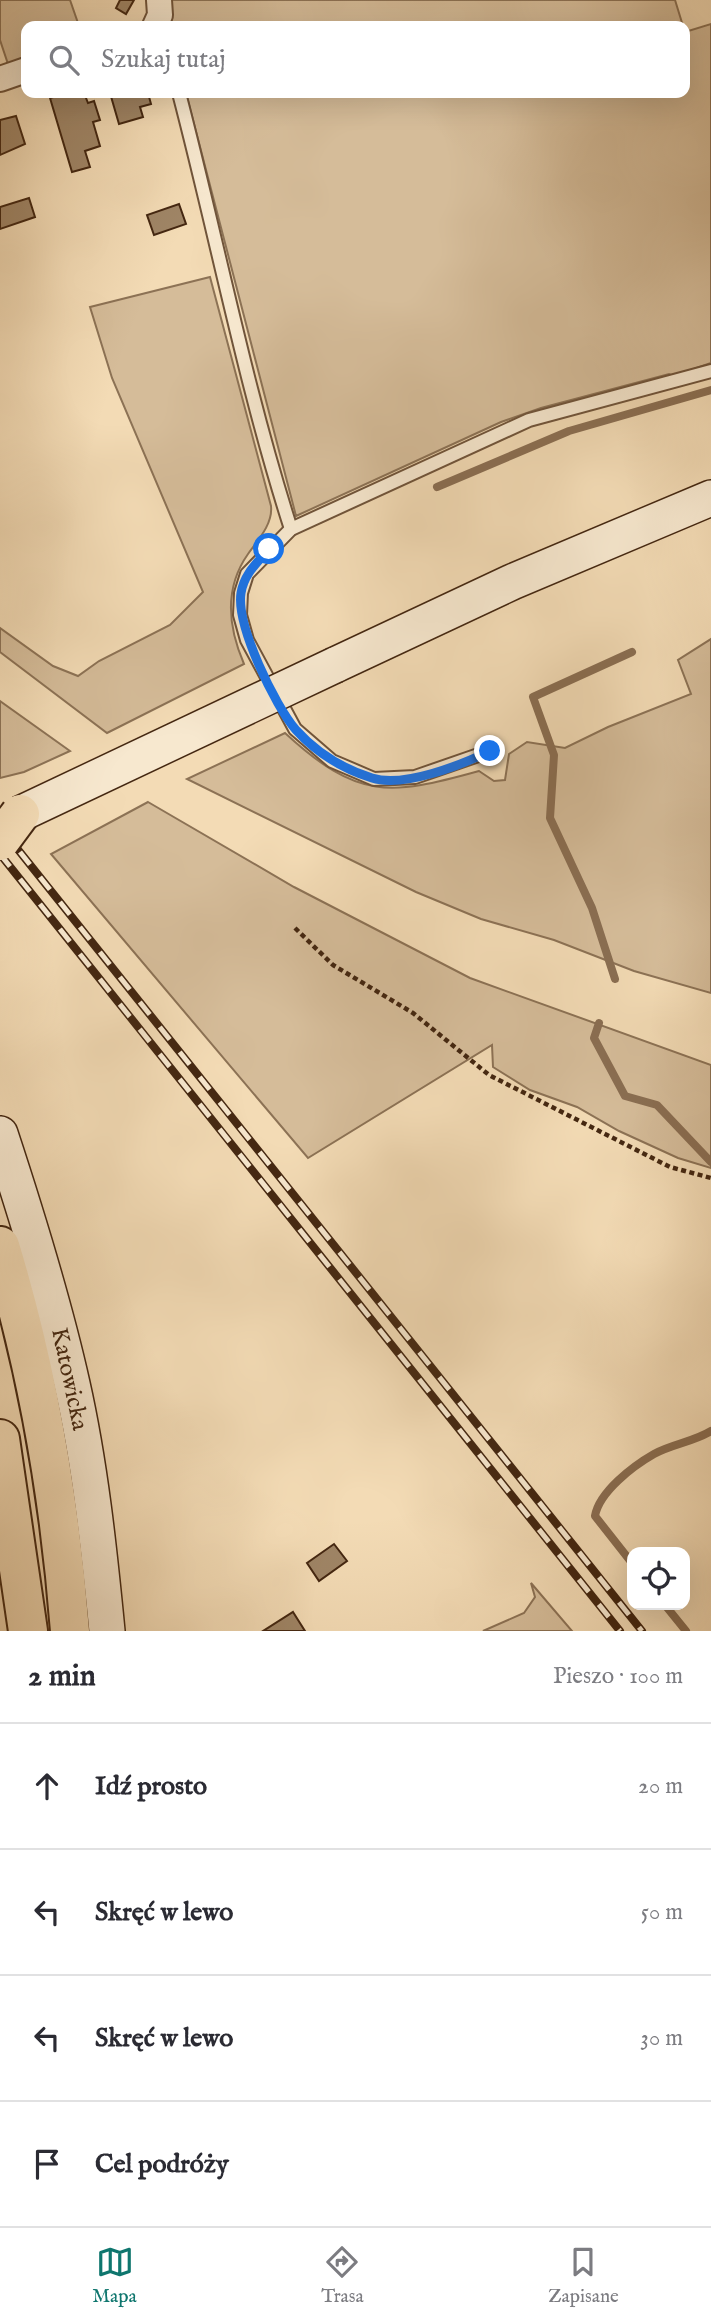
<!DOCTYPE html>
<html lang="pl">
<meta charset="utf-8">
<style>
body{margin:0;font-family:"IM FELL English",serif;background:#f7f7f7;color:#2b2b33}
.controls{position:absolute;right:21px;bottom:21px;display:grid;overflow:hidden;border-radius:14px;box-shadow:0 7px 28px #0002}
.controls button{width:63px;height:63px;display:grid;place-items:center;padding:0;border:0;border-bottom:2px solid #e1e1e2;background:#fff;color:#2b2b33;font:35px sans-serif}
.stop{position:absolute;width:21px;height:21px;margin:-16px;border:5px solid #1a73e8;border-radius:50%;background:#fff}
.stop.end{background:#1a73e8;border-color:#fff;box-shadow:0 2px 7px #0008}
.list{margin:0;padding:0;list-style:none}
h2{display:flex;justify-content:space-between;align-items:center;height:91px;margin:0;padding:0 28px;font-size:30px}
h2 small{font-size:23px;font-weight:400;color:#7c7c81}
.list li{display:grid;grid-template-columns:46px 1fr auto;gap:21px;align-items:center;box-sizing:border-box;height:126px;padding:0 28px;border-top:2px solid #e1e1e2}
.list b{display:block;font-size:26px;white-space:nowrap}
.list em{font-size:23px;font-style:normal;color:#7c7c81}
.icon{flex:none;width:38px;height:38px;fill:none;stroke:currentColor;stroke-width:2;stroke-linecap:round;stroke-linejoin:round}
.map{position:relative;flex:none;width:711px;height:1631px;overflow:hidden}
.search{position:absolute;background:#fff;box-shadow:0 7px 28px #0002;left:21px;right:21px;top:21px;height:77px;display:flex;align-items:center;gap:18px;box-sizing:border-box;padding:0 24px;border-radius:14px;color:#7c7c81;font-size:26px}
.sheet{height:595px;background:#fff}
nav{display:flex;justify-content:space-around;align-items:center;box-sizing:border-box;height:98px;border-top:2px solid #e1e1e2;background:#fff;font-size:19px;color:#7c7c81}
nav a{display:grid;justify-items:center;gap:4px}
nav .on{color:#0f766e}
.map>svg:first-child{display:block}
.green{fill:#d5bc99;stroke:#8c7255;stroke-width:2}
.lines{fill:none;stroke-linecap:round;stroke-linejoin:round}
.stream{stroke:#8a6e52;stroke-width:8}
.building{fill:#9f8566;stroke:#442711;stroke-width:2}
.lane-casing{stroke:#70543a;stroke-width:16}
.street-casing{stroke:#70543a;stroke-width:28}
.secondary-casing{stroke:#442711;stroke-width:38}
.primary-casing{stroke:#442711;stroke-width:42}
.path{stroke:#442711;stroke-width:4.5;stroke-dasharray:5 3.5;stroke-linecap:butt}
.lane{stroke:#f7e8cf;stroke-width:12}
.street{stroke:#f7e8cf;stroke-width:24}
.secondary{stroke:#f7e8cf;stroke-width:35}
.primary{stroke:#f3dbb5;stroke-width:38}
.rail-casing{stroke:#442711;stroke-width:8}
.rail{stroke:#f7e8cf;stroke-width:5;stroke-dasharray:16;stroke-linecap:butt}
.secondary-bridge-casing{stroke:#442711;stroke-width:38;stroke-linecap:butt}
.primary-bridge-casing{stroke:#442711;stroke-width:42;stroke-linecap:butt}
.secondary-bridge{stroke:#f7e8cf;stroke-width:35}
.primary-bridge{stroke:#f3dbb5;stroke-width:38}
.route{stroke:#1a73e8;stroke-width:9}
.labels{text-anchor:middle;dominant-baseline:central;stroke-width:5;stroke-linejoin:round;paint-order:stroke}
.street-label{font-size:24px;fill:#442711;stroke:#f7e8cf}
</style>
<div class="map">
<svg width="711" height="1631" viewBox="0 0 711 1631">
<rect width="100%" height="100%" fill="#f3dbb5"/>
<filter id="stains"><feTurbulence type="fractalNoise" baseFrequency=".00286" numOctaves="4"/><feColorMatrix values="0 0 0 0 .2 0 0 0 0 .09 0 0 0 0 .02 0 0 0 .5 -.17"/></filter>
<radialGradient id="worn" r=".72"><stop offset=".6" stop-color="#630" stop-opacity="0"/><stop offset="1" stop-color="#630" stop-opacity=".3"/></radialGradient>
<!-- green -->
<g class="green">
<polygon points="0,0 70,0 79,26 26,26 26,58 8,64 0,40"/>
<polygon points="169,0 675,0 683,26 169,26"/>
<polygon points="711,24 711,363 673,376 669,374 541,408 501,422 296,516 186,93 685,93 685,32"/>
<path d="M 210,277 L 271,506 C 273,524 258,540 248,554 C 224,588 228,627 244,664 L 107,733 L 0,652 L 0,628 L 53,666 L 78,676 L 99,661 L 170,625 L 203,592 L 112,378 L 90,307 Z"/>
<path d="M 711,639 L 711,993 L 634,971 L 554,940 L 481,919 L 416,892 L 187,779 L 285,733 C 358,800 389,796 479,771 L 494,781 L 505,780 L 509,754 L 527,742 L 565,748 L 608,727 L 691,694 L 678,660 Z"/>
<polygon points="0,701 70,751 24,772 0,778"/>
<polygon points="148,802 294,887 470,978 711,1065 711,1168 678,1158 619,1131 577,1107 530,1090 493,1067 492,1045 308,1158 51,854"/>
<polygon points="531,1583 572,1631 483,1631 524,1613 535,1597"/>
</g>
<g class="lines">
<!-- stream -->
<g class="stream">
<polyline points="437,487 569,431 711,390"/>
<polyline points="615,979 592,908 550,818 554,755 533,697 632,652"/>
<polyline points="599,1023 594,1038 625,1096 657,1105 711,1162"/>
<path d="M 632,1563 L 595,1516 C 599,1492 633,1466 654,1454 C 672,1444 693,1442 711,1431"/>
<polyline points="665,1605 686,1631"/>
</g>
</g>
<!-- building -->
<g class="building">
<polygon points="120,0 134,0 126,14 116,8"/>
<polygon points="68,93 84,93 88,103 94,101 100,120 93,122 100,146 85,151 90,167 72,172 50,98"/>
<polygon points="110,93 148,93 151,104 140,107 143,117 119,124"/>
<polygon points="16,116 25,144 0,155 0,120"/>
<polygon points="29,198 35,217 0,229 0,207"/>
<polygon points="179,204 186,224 154,235 147,215"/>
<polygon points="334,1544 347,1561 319,1581 307,1563"/>
<polygon points="293,1612 305,1631 263,1631"/>
</g>
<g class="lines">
<defs>
<g id="lane">
<path d="M 179,93 C 217,238 245,386 291,529"/>
<polyline points="490,751 415,777 374,779 332,761 295,729 247,640 240,615 241,593 247,574 291,529 529,420 711,371"/>
</g>
<g id="street">
<polyline points="155,26 160,15 159,0"/>
<polyline points="0,79 26,70"/>
</g>
<g id="secondary">
<polyline points="335,665 512,582 711,498"/>
<path d="M 0,1134 C 27,1216 53,1299 72,1384 C 90,1464 99,1549 107,1631"/>
</g>
<g id="primary">
<path d="M 0,1246 C 38,1371 60,1501 70,1631"/>
<polyline points="0,1439 28,1631"/>
</g>
</defs>
<!-- lane casing -->
<use href="#lane" class="lane-casing"/>
<!-- street casing -->
<use href="#street" class="street-casing"/>
<!-- secondary casing -->
<use href="#secondary" class="secondary-casing"/>
<!-- primary casing -->
<use href="#primary" class="primary-casing"/>
<!-- path -->
<polyline class="path" points="295,928 333,965 413,1013 489,1075 670,1167 711,1178"/>
<!-- lane -->
<use href="#lane" class="lane"/>
<!-- street -->
<use href="#street" class="street"/>
<!-- secondary -->
<use href="#secondary" class="secondary"/>
<!-- primary -->
<use href="#primary" class="primary"/>
<defs>
<g id="rail">
<polyline points="0,827 642,1631"/>
<polyline points="0,854 620,1631"/>
</g>
</defs>
<!-- rail casing -->
<use href="#rail" class="rail-casing"/>
<!-- rail -->
<use href="#rail" class="rail"/>
<defs>
<polyline id="secondary-bridge" points="20,814 335,665"/>
<polyline id="primary-bridge" points="0,841 20,814"/>
</defs>
<!-- secondary-bridge casing -->
<use href="#secondary-bridge" class="secondary-bridge-casing"/>
<!-- primary-bridge casing -->
<use href="#primary-bridge" class="primary-bridge-casing"/>
<!-- secondary-bridge -->
<use href="#secondary-bridge" class="secondary-bridge"/>
<!-- primary-bridge -->
<use href="#primary-bridge" class="primary-bridge"/>
</g>
<g class="lines">
<!-- route -->
<path class="route" d="M 269,549 C 257,563 244,574 241,593 C 236,625 275,706 296,730 C 316,752 343,769 372,778 C 404,788 461,765 490,751"/>
</g>
<g class="labels">
<!-- street labels -->
<g class="street-label">
<text transform="translate(69 1379) rotate(78)">Katowicka</text>
</g>
</g>
<rect width="100%" height="100%" filter="url(#stains)"/>
<rect width="100%" height="100%" fill="url(#worn)"/>
</svg>
<div class="controls">
<button><svg class="icon" aria-label="locate" viewBox="0 0 24 24"><circle cx="12" cy="12" r="6"/><path d="M12 2v4M12 18v4M2 12h4M18 12h4"/></svg></button>
</div>
<div class="stop" style="left:269px;top:549px"></div>
<div class="stop end" style="left:490px;top:751px"></div>
<div class="search"><svg class="icon" aria-label="search" viewBox="0 0 24 24"><circle cx="10" cy="10" r="6"/><path d="M15 15l6 6"/></svg>Szukaj tutaj</div>
</div>
<section class="sheet">
<h2>2 min<small>Pieszo · 100 m</small></h2>
<ul class="list">
<li><svg class="icon" aria-label="ahead" viewBox="0 0 24 24"><path d="M12 20V5M6 11l6-6 6 6"/></svg><div><b>Idź prosto</b></div><em>20 m</em></li>
<li><svg class="icon" aria-label="left" viewBox="0 0 24 24"><path d="M17 20v-9H6M10 6l-5 5 5 5"/></svg><div><b>Skręć w lewo</b></div><em>50 m</em></li>
<li><svg class="icon" aria-label="left" viewBox="0 0 24 24"><path d="M17 20v-9H6M10 6l-5 5 5 5"/></svg><div><b>Skręć w lewo</b></div><em>30 m</em></li>
<li><svg class="icon" aria-label="arrive" viewBox="0 0 24 24"><path d="M6 21V4h12l-3 4 3 4H6"/></svg><div><b>Cel podróży</b></div></li>
</ul>
</section>
<nav>
<a class="on"><svg class="icon" aria-label="map" viewBox="0 0 24 24"><path d="M3 6l6-2 6 2 6-2v14l-6 2-6-2-6 2zM9 4v14M15 6v14"/></svg>Mapa</a>
<a><svg class="icon" aria-label="directions" viewBox="0 0 24 24"><path d="M12 3l9 9-9 9-9-9zM9 14v-3h6M13 9l2 2-2 2"/></svg>Trasa</a>
<a><svg class="icon" aria-label="saved" viewBox="0 0 24 24"><path d="M7 4h10v16l-5-4-5 4z"/></svg>Zapisane</a>
</nav>
